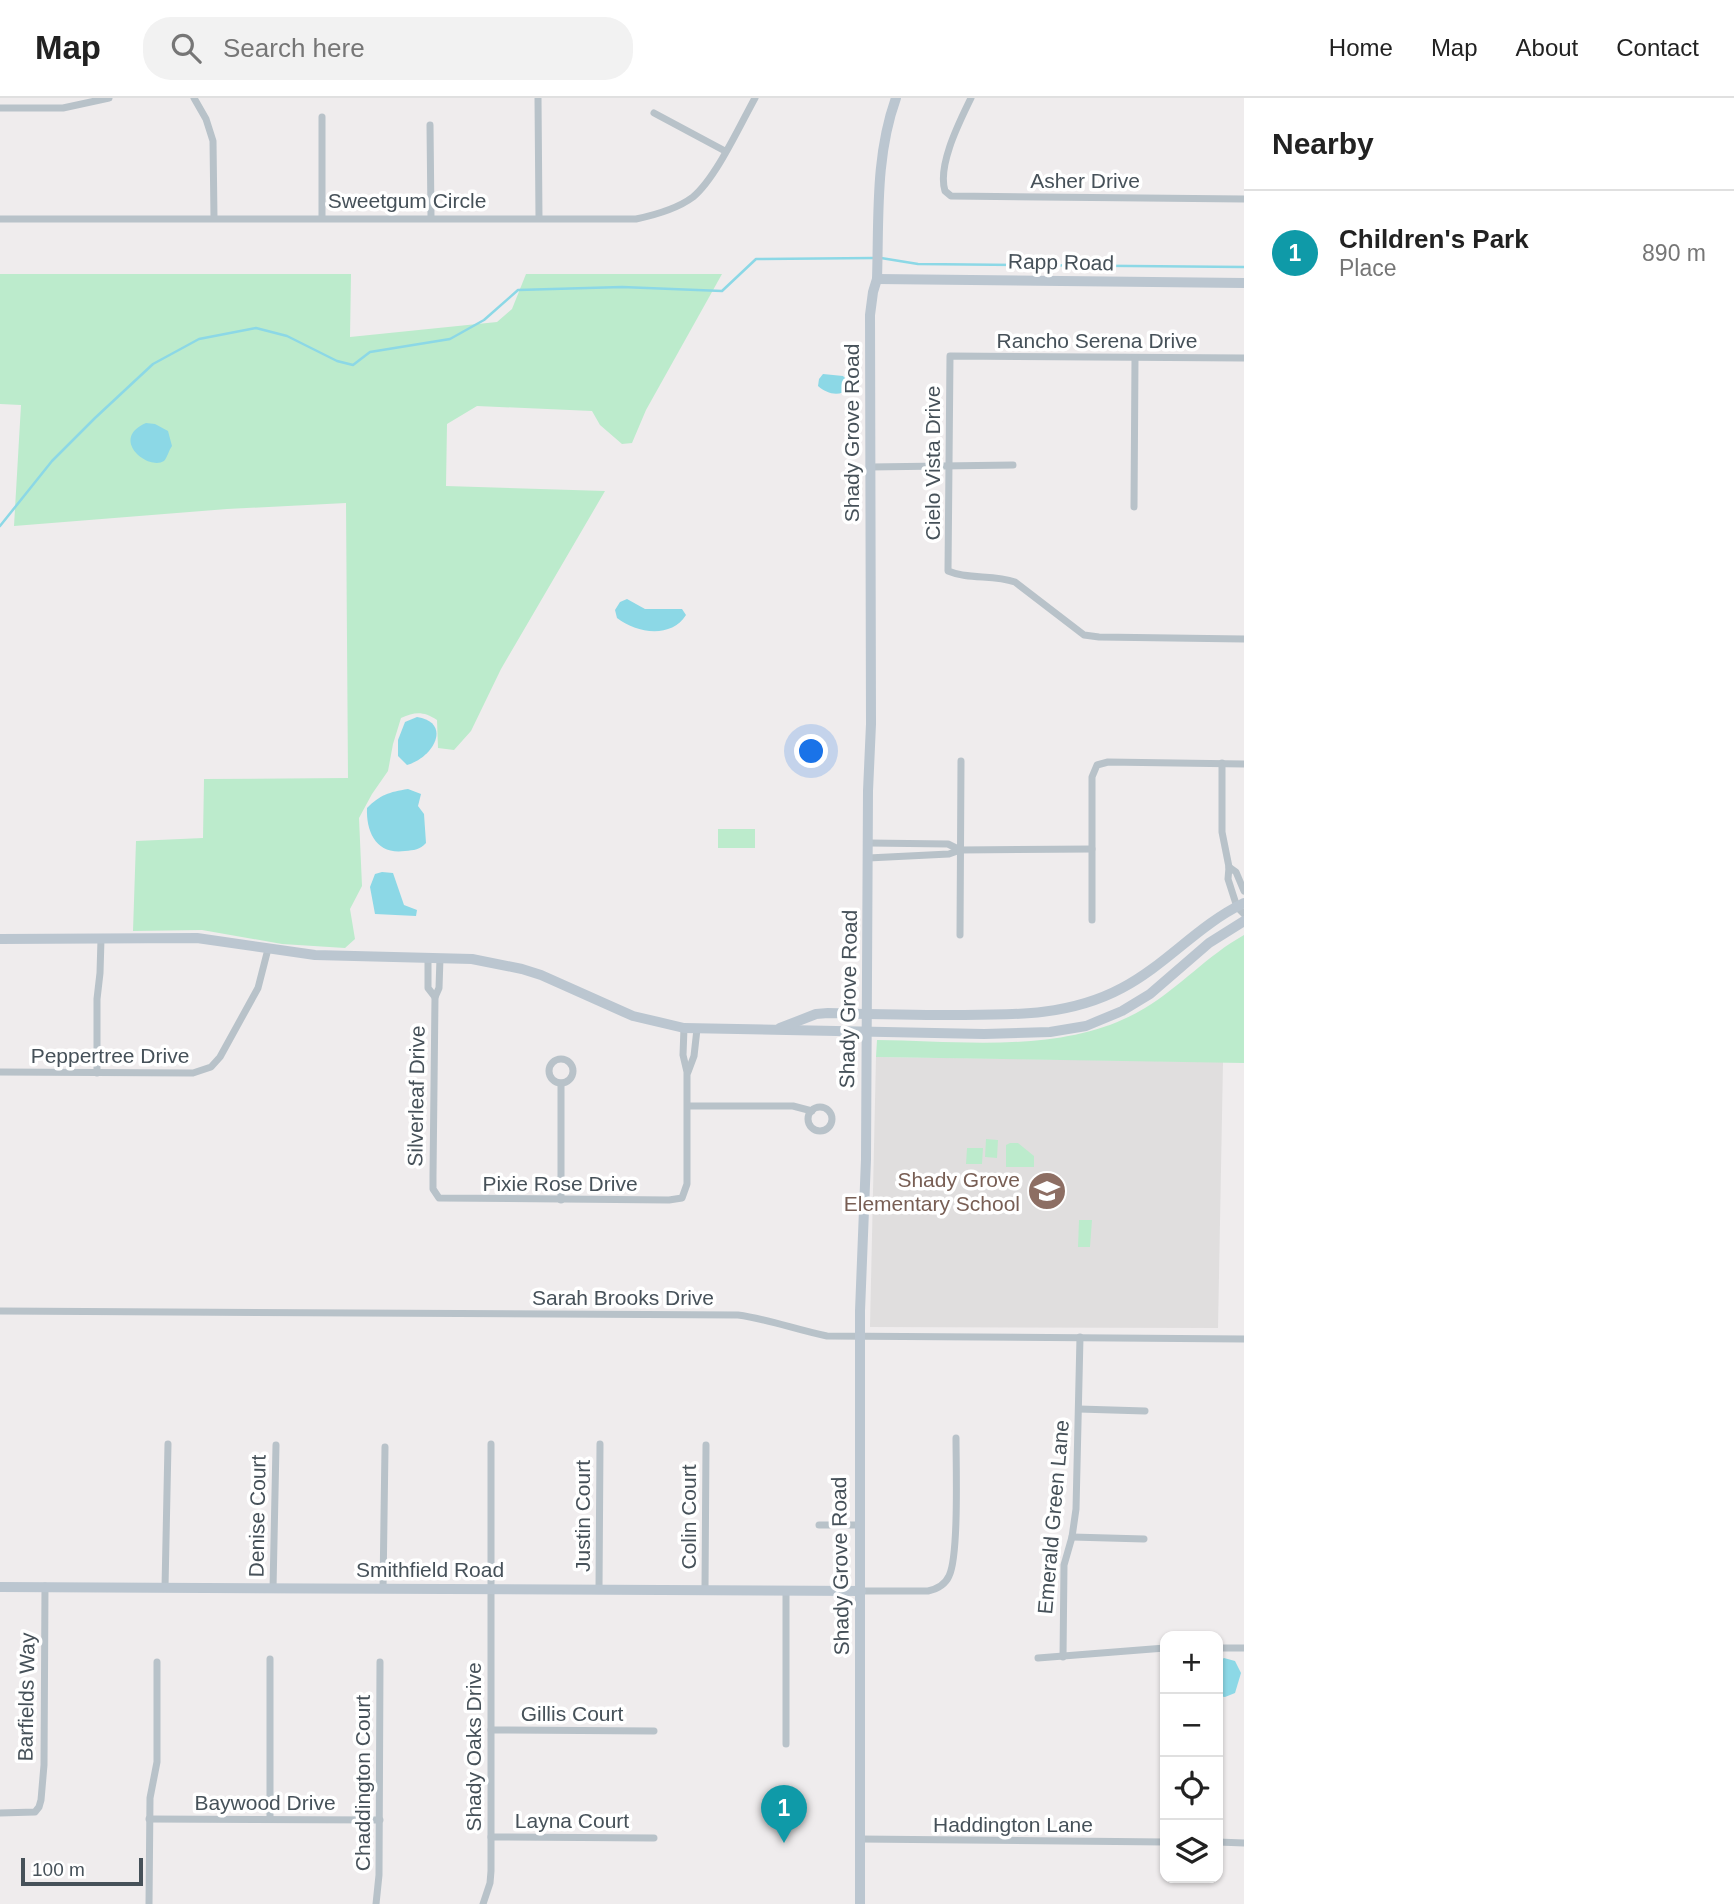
<!DOCTYPE html>
<meta charset="utf-8">
<style>
body{margin:0;font-family:Helvetica,sans-serif;background:#f2f2f2;color:#222}
.controls{position:absolute;right:21px;bottom:21px;display:grid;overflow:hidden;border-radius:14px;box-shadow:0 2px 5px #0004}
.controls button{width:63px;height:63px;display:grid;place-items:center;padding:0;border:0;border-bottom:2px solid #e0e0e0;background:#fff;color:#222;font:35px sans-serif}
.scale{position:absolute;left:21px;bottom:18px;width:122px;box-sizing:border-box;padding-left:7px;border:4px solid #465159;border-top:0;font-size:19px;line-height:24px;white-space:nowrap;color:#465159;-webkit-text-stroke:5px #fff;paint-order:stroke}
.you{position:absolute;left:812px;top:654px;width:24px;height:24px;margin:-18px;border:5px solid #fff;border-radius:50%;background:#1a73e8;box-shadow:0 0 0 10px #1a73e833}
.badge{display:grid;place-items:center;width:46px;height:46px;border-radius:50%;background:#237ad3;color:#fff;font-size:23px;font-weight:700}
.pin{position:absolute;translate:-50% -58px;filter:drop-shadow(0 2px 4px #0008)}
.pin::after{content:'';position:absolute;top:37px;width:24px;height:21px;background:inherit;clip-path:polygon(0 0,100% 0,50% 100%)}
.list{margin:0;padding:0;list-style:none}
h2{display:flex;justify-content:space-between;align-items:center;height:91px;margin:0;padding:0 28px;font-size:30px}
h2 small{font-size:23px;font-weight:400;color:#767676}
.list li{display:grid;grid-template-columns:46px 1fr auto;gap:21px;align-items:center;box-sizing:border-box;height:126px;padding:0 28px;border-top:2px solid #e0e0e0}
.list b{display:block;font-size:26px;white-space:nowrap}
.list p{margin:0;font-size:23px;white-space:nowrap;color:#767676}
.list em{font-size:23px;font-style:normal;color:#767676}
.icon{flex:none;width:38px;height:38px;fill:none;stroke:currentColor;stroke-width:2;stroke-linecap:round;stroke-linejoin:round}
.map{position:relative;flex:none;width:1244px;height:1806px;overflow:hidden}
header{display:flex;align-items:center;gap:42px;box-sizing:border-box;height:98px;padding:0 35px;background:#fff;border-bottom:2px solid #e0e0e0}
header strong{font-size:33px}
nav{display:flex;gap:38px;margin-inline-start:auto;font-size:24px}
.search{width:490px;height:63px;background:#f2f2f2;display:flex;align-items:center;gap:18px;box-sizing:border-box;padding:0 24px;border-radius:28px;color:#767676;font-size:26px}
main{display:flex}
aside{flex:1;background:#fff}
.map>svg:first-child{display:block}
.education{fill:#e0dede}
.green{fill:#bcebcc}
.water{fill:#8cd8e6}
.lines{fill:none;stroke-linecap:round;stroke-linejoin:round}
.stream{stroke:#8cd8e6;stroke-width:2.5}
.street{stroke:#b8c2c9;stroke-width:7}
.secondary{stroke:#bbc6d0;stroke-width:10}
.labels{text-anchor:middle;dominant-baseline:central;stroke-width:7;stroke-linejoin:round;paint-order:stroke}
.street-label{font-size:21px;fill:#465159;stroke:#fff}
.education-label{font-size:21px;fill:#785e54;stroke:#fff;text-anchor:end}
</style>
<header>
<strong>Map</strong>
<div class="search"><svg class="icon" aria-label="search" viewBox="0 0 24 24"><circle cx="10" cy="10" r="6"/><path d="M15 15l6 6"/></svg>Search here</div>
<nav><a>Home</a><a>Map</a><a>About</a><a>Contact</a></nav>
</header>
<main>
<div class="map">
<svg width="1244" height="1806" viewBox="0 0 1244 1806">
<rect width="100%" height="100%" fill="#efeced"/>
<!-- education -->
<polygon class="education" points="876,959 1223,964 1218,1230 870,1229"/>
<!-- green -->
<g class="green">
<path d="M 0,176 L 351,176 L 350,239 L 497,224 L 512,211 L 526,176 L 722,176 L 646,312 L 632,345 L 622,346 L 600,327 L 592,313 L 477,308 L 447,326 L 446,388 L 605,393 L 501,571 L 471,633 L 454,652 L 438,650 L 437,622 C 423,613 415,614 401,620 L 393,646 L 388,673 L 372,696 L 359,720 L 362,788 L 350,811 L 355,841 L 345,850 L 282,846 L 202,832 L 133,833 L 136,743 L 203,740 L 204,681 L 348,680 L 346,405 L 227,411 L 14,428 L 21,307 L 0,306 Z"/>
<rect x="718" y="731" width="37" height="19"/>
<path d="M 1244,837 L 1244,965 L 876,959 L 877,942 C 964,943 1068,957 1145,910 C 1180,889 1208,857 1244,837 Z"/>
<polygon points="986,1041 998,1042 997,1060 985,1059"/>
<polygon points="1010,1045 1018,1045 1034,1058 1034,1069 1006,1069 1006,1047"/>
<polygon points="967,1050 983,1050 982,1066 966,1066"/>
<polygon points="1079,1122 1092,1122 1090,1149 1078,1149"/>
</g>
<!-- water -->
<g class="water">
<path d="M 823,276 L 843,278 L 850,285 L 849,291 C 839,299 827,296 818,288 L 819,281 Z"/>
<path d="M 146,325 L 155,326 L 168,333 L 172,348 C 169,352 167,360 164,363 C 148,373 109,341 146,325 Z"/>
<path d="M 627,501 L 645,511 L 682,511 L 686,517 C 671,541 636,535 617,520 L 615,512 L 620,504 Z"/>
<path d="M 417,619 C 453,625 433,660 407,667 L 398,658 L 398,642 L 405,624 Z"/>
<path d="M 408,691 L 421,696 L 418,708 L 424,716 L 426,745 C 420,752 414,752 405,753 C 377,757 366,735 367,710 C 380,697 389,694 408,691 Z"/>
<polygon points="382,774 393,775 404,807 417,812 416,818 375,816 370,789 375,776"/>
<polygon points="1224,1560 1235,1563 1241,1575 1235,1595 1225,1599 1218,1598 1218,1564"/>
</g>
<g class="lines">
<!-- stream -->
<g class="stream">
<polyline points="881,160 918,166 1244,169"/>
<polyline points="0,428 52,363 95,320 153,266 199,241 256,230 287,238 337,263 353,267 370,254 450,241 484,222 518,192 622,189 722,193 756,161 874,160"/>
</g>
<!-- street -->
<g class="street">
<polyline points="194,0 206,21 213,43 214,120"/>
<polyline points="538,0 539,120"/>
<path d="M 971,0 C 960,23 937,67 945,93 L 951,98 L 1244,101"/>
<polyline points="0,10 63,10 109,0"/>
<polyline points="654,15 725,53"/>
<polyline points="322,19 322,120"/>
<polyline points="430,27 431,119"/>
<path d="M 0,121 L 636,121 C 655,117 677,111 693,99 C 716,80 740,27 755,0"/>
<path d="M 1244,260 L 950,258 L 948,473 C 969,482 993,476 1015,484 L 1084,537 L 1099,539 L 1244,541"/>
<polyline points="871,369 1013,367"/>
<polyline points="1134,409 1135,260"/>
<polyline points="1222,665 1222,734 1229,769 1228,781 1237,809 1244,816"/>
<polyline points="869,745 948,746 960,752"/>
<polyline points="868,760 949,756 960,752 1092,751"/>
<polyline points="1229,769 1236,774 1244,793"/>
<polyline points="1092,822 1092,679 1097,667 1108,664 1244,666"/>
<polyline points="960,837 961,663"/>
<polyline points="428,860 428,890 435,899"/>
<polyline points="440,860 439,890 435,899 433,1078 433,1091 439,1100 669,1102 682,1100 687,1086 687,974 683,957 684,930"/>
<circle cx="561" cy="973" r="12"/>
<polyline points="0,974 193,975 211,969 220,959 258,890 268,851"/>
<polyline points="688,974 694,958 697,931"/>
<polyline points="97,975 97,901 100,875 101,841"/>
<polyline points="688,1008 793,1008 812,1013"/>
<circle cx="820" cy="1021" r="12"/>
<polyline points="561,1102 561,985"/>
<path d="M 0,1213 L 738,1217 C 768,1221 797,1232 827,1238 L 1244,1241"/>
<polyline points="1079,1311 1145,1313"/>
<polyline points="819,1427 858,1427"/>
<polyline points="1072,1439 1144,1441"/>
<polyline points="165,1490 168,1346"/>
<polyline points="273,1491 276,1347"/>
<polyline points="383,1491 385,1349"/>
<polyline points="599,1491 600,1346"/>
<polyline points="705,1491 706,1347"/>
<polyline points="786,1492 786,1646"/>
<path d="M 861,1493 L 928,1493 C 937,1491 945,1487 949,1478 C 959,1458 956,1367 956,1340"/>
<polyline points="1218,1550 1244,1550"/>
<polyline points="1063,1559 1064,1467 1072,1439 1076,1411 1080,1239"/>
<polyline points="1038,1560 1165,1550"/>
<polyline points="491,1632 654,1633"/>
<polyline points="0,1715 35,1714 39,1709 41,1702 44,1667 45,1488"/>
<polyline points="149,1721 380,1722"/>
<polyline points="270,1721 270,1561"/>
<polyline points="491,1739 654,1740"/>
<polyline points="860,1741 1165,1744"/>
<polyline points="1218,1744 1244,1745"/>
<polyline points="149,1806 150,1700 157,1664 157,1564"/>
<polyline points="376,1806 379,1777 380,1564"/>
<polyline points="483,1806 490,1785 491,1773 491,1346"/>
</g>
<!-- secondary -->
<g class="secondary">
<polyline points="877,181 1244,185"/>
<polyline points="0,841 197,840 315,857 472,861 522,871 541,877 633,918 684,930 984,936 1050,934 1086,928 1122,913 1150,896 1209,845 1244,823"/>
<path d="M 780,930 L 816,916 L 828,915 C 868,916 909,917 950,917 C 1010,917 1068,919 1122,890 C 1166,867 1198,827 1244,805"/>
<polyline points="0,1489 861,1493"/>
<path d="M 860,1806 L 860,1213 L 866,1061 L 868,693 L 871,626 L 870,217 L 873,194 L 877,181 C 879,120 875,58 896,0"/>
</g>
</g>
<!-- icons -->
<defs>
<symbol id="school-disc" viewBox="-11 -11 22 22"><circle r="9.5" fill="#8d6e63" stroke="#fff"/><path d="M0-5L7-2L0 1L-7-2ZM-4 1L0 2.5L4 1V4Q0 6-4 4Z" fill="#fff"/></symbol>
</defs>
<g fill-rule="evenodd">
<use href="#school-disc" x="1025" y="1071" width="44" height="44"/>
</g>
<g class="labels">
<!-- street labels -->
<g class="street-label">
<text x="1085" y="82">Asher Drive</text>
<text x="407" y="102">Sweetgum Circle</text>
<text transform="translate(1061 164) rotate(1)">Rapp Road</text>
<text x="1097" y="242">Rancho Serena Drive</text>
<text transform="translate(851 335) rotate(-90)">Shady Grove Road</text>
<text transform="translate(932 365) rotate(-90)">Cielo Vista Drive</text>
<text transform="translate(848 901) rotate(-89)">Shady Grove Road</text>
<text x="110" y="957">Peppertree Drive</text>
<text transform="translate(416 998) rotate(-89)">Silverleaf Drive</text>
<text x="560" y="1085">Pixie Rose Drive</text>
<text x="623" y="1199">Sarah Brooks Drive</text>
<text transform="translate(257 1418) rotate(-89)">Denise Court</text>
<text transform="translate(582 1418) rotate(-90)">Justin Court</text>
<text transform="translate(688 1419) rotate(-90)">Colin Court</text>
<text transform="translate(1053 1419) rotate(-85)">Emerald Green Lane</text>
<text transform="translate(840 1468) rotate(-91)">Shady Grove Road</text>
<text x="430" y="1471">Smithfield Road</text>
<text transform="translate(26 1599) rotate(-89)">Barfields Way</text>
<text x="572" y="1615">Gillis Court</text>
<text transform="translate(473 1649) rotate(-90)">Shady Oaks Drive</text>
<text transform="translate(362 1685) rotate(-90)">Chaddington Court</text>
<text x="265" y="1704">Baywood Drive</text>
<text x="572" y="1722">Layna Court</text>
<text x="1013" y="1726">Haddington Lane</text>
</g>
<!-- education labels -->
<g class="education-label">
<text x="1020" y="1081">Shady Grove<tspan x="1020" dy="24">Elementary School</tspan></text>
</g>
</g>
</svg>
<div class="controls">
<button>+</button>
<button>−</button>
<button><svg class="icon" aria-label="locate" viewBox="0 0 24 24"><circle cx="12" cy="12" r="6"/><path d="M12 2v4M12 18v4M2 12h4M18 12h4"/></svg></button>
<button><svg class="icon" aria-label="layers" viewBox="0 0 24 24"><path d="M12 4l9 5-9 5-9-5zM3 14l9 5 9-5"/></svg></button>
</div>
<div class="scale">100 m</div>
<div class="you"></div>
<div class="pin badge" style="left:784px;top:1745px;background:#0f9aa8">1</div>
</div>
<aside>
<h2>Nearby<small></small></h2>
<ul class="list">
<li><span class="badge" style="background:#0f9aa8">1</span><div><b>Children's Park</b><p>Place</p></div><em>890 m</em></li>
</ul>
</aside>
</main>
